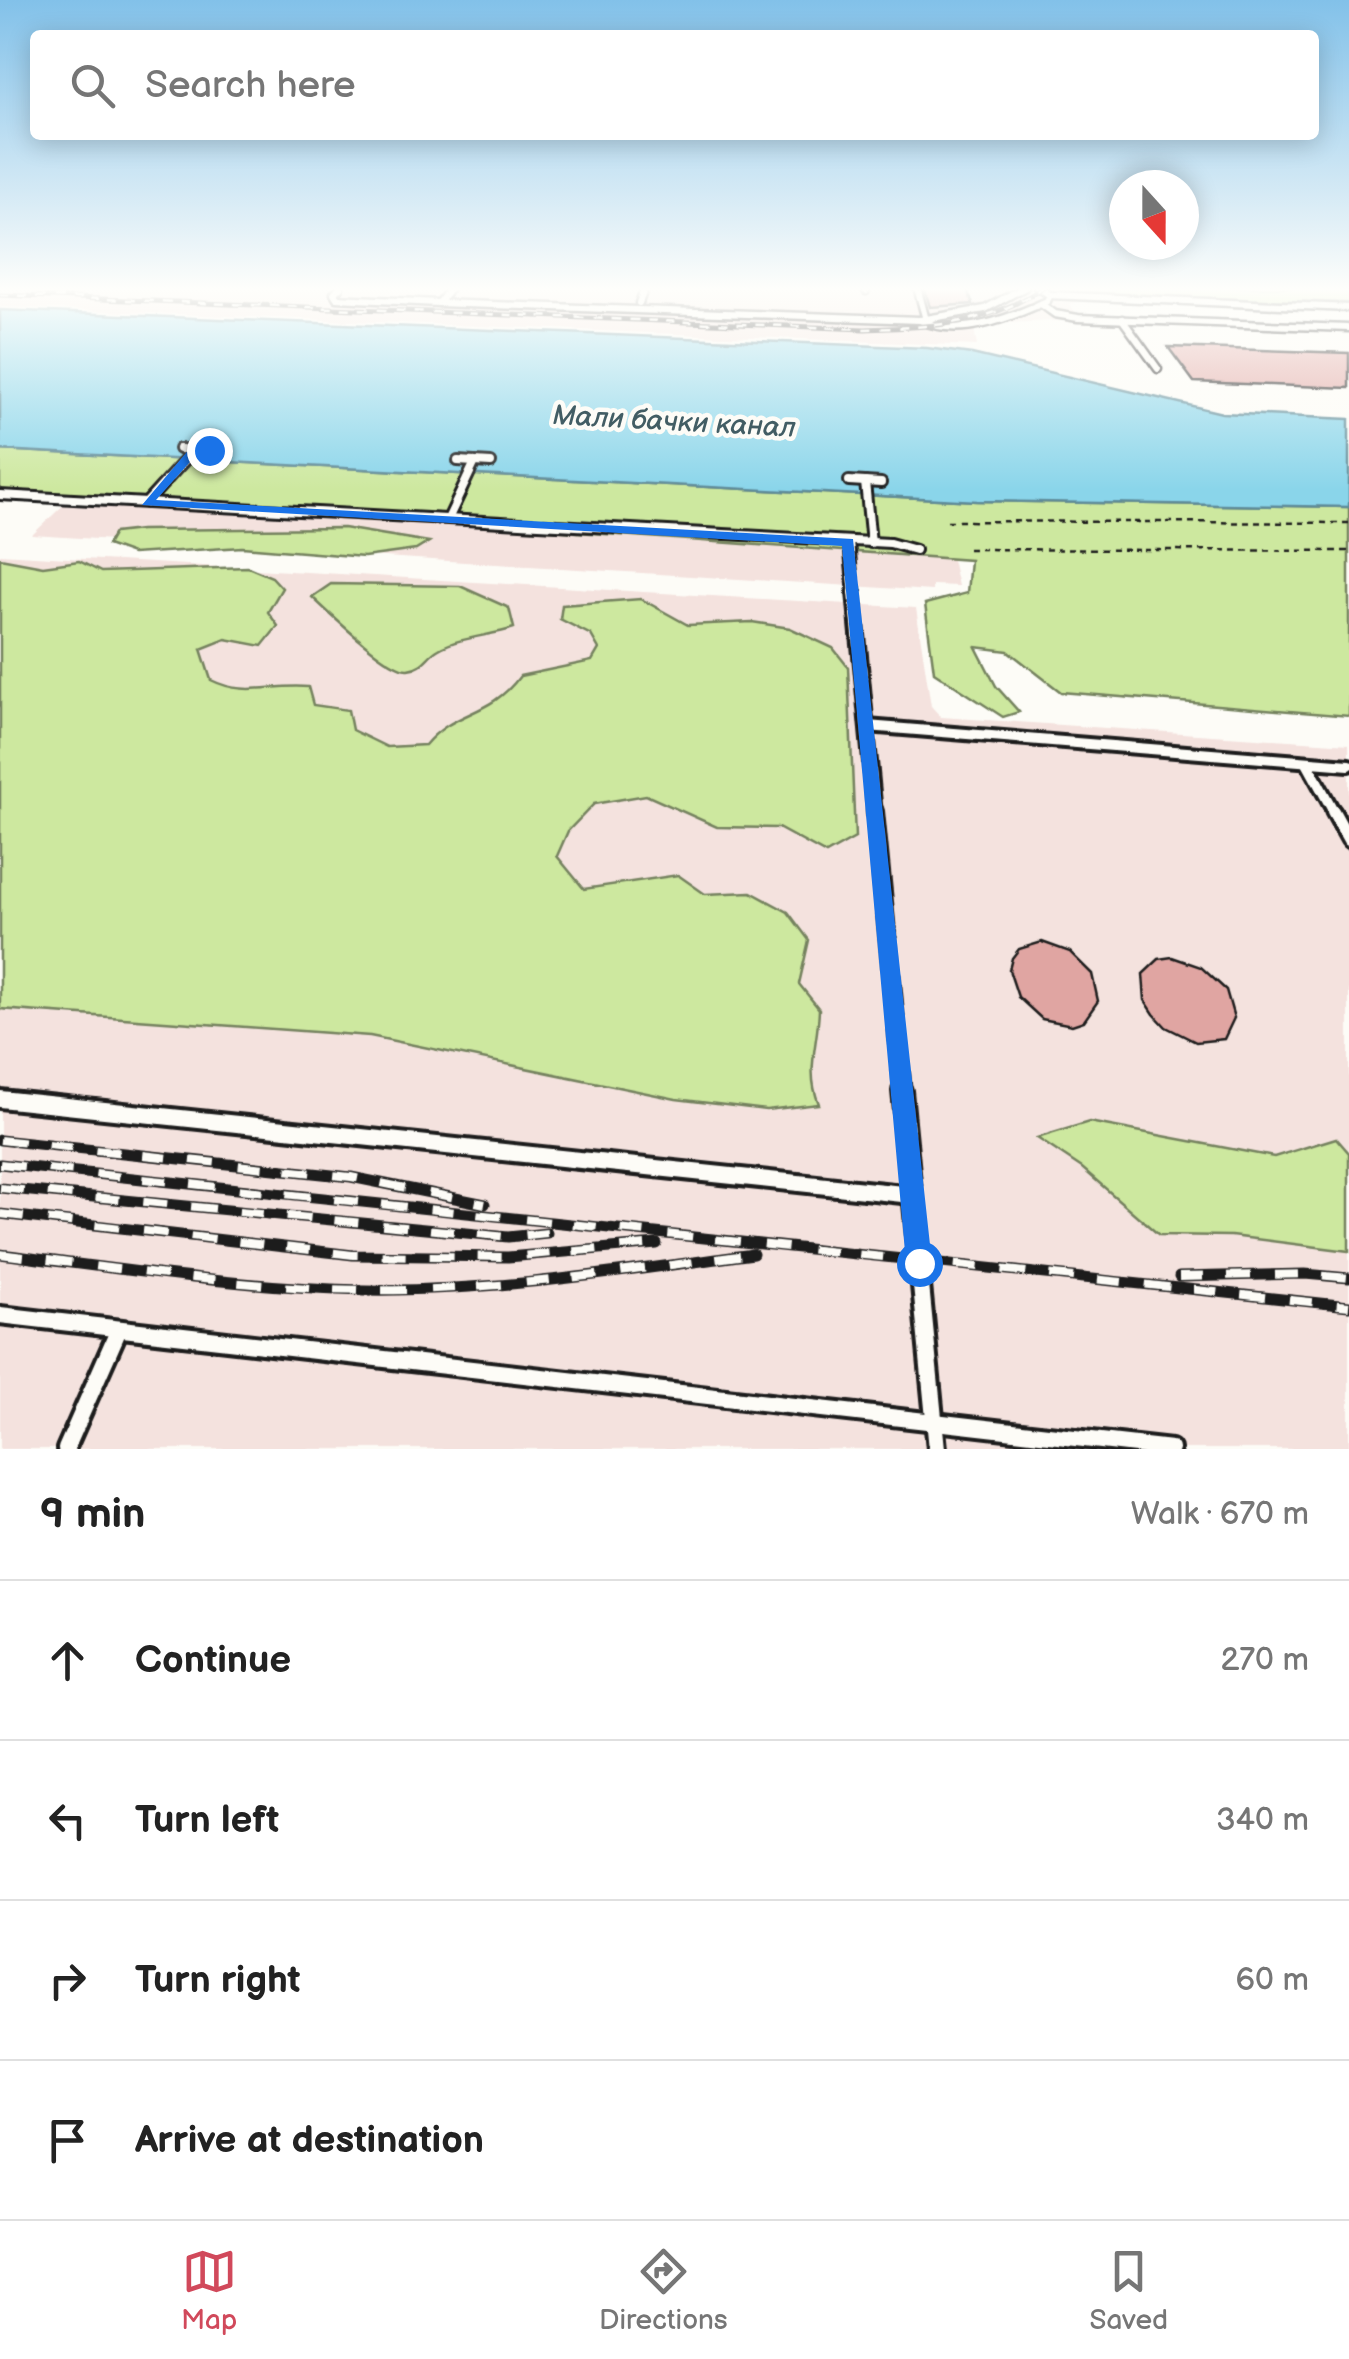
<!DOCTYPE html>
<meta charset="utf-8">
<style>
body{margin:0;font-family:"Balsamiq Sans",sans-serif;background:#f2f2f2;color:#222}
.compass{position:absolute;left:1109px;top:170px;width:90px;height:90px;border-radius:50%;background:#fff;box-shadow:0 5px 25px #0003;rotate:159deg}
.stop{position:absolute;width:30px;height:30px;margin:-22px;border:8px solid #1a73e8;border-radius:50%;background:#fff}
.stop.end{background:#1a73e8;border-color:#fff;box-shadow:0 2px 10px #0008}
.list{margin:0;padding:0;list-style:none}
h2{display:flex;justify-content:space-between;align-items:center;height:130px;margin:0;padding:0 40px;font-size:42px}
h2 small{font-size:32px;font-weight:400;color:#767676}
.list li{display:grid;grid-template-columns:65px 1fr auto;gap:30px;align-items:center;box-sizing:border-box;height:160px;padding:0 40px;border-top:2px solid #e0e0e0}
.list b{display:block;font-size:38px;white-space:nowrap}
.list em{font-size:32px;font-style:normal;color:#767676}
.icon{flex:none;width:55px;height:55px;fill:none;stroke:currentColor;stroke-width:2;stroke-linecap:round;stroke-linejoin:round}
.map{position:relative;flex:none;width:1349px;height:1449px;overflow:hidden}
.search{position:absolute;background:#fff;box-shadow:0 5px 25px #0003;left:30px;right:30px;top:30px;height:110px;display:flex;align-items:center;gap:25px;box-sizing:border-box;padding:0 35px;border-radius:10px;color:#767676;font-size:38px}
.sheet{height:770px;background:#fff}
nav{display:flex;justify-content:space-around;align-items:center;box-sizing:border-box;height:140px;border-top:2px solid #e0e0e0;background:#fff;font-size:28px;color:#767676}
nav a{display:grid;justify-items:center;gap:5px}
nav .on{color:#d1495b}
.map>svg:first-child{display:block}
.built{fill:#f4e2de}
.green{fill:#cde89f;stroke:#74825e;stroke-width:2.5}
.water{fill:#8ad5ea;stroke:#5e8b98;stroke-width:2.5}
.building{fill:#e0a5a2;stroke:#1c1c1c;stroke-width:2.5}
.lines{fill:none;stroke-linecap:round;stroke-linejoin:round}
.lane-far4-casing{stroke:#1c1c1c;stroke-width:11}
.lane-far3-casing{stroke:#1c1c1c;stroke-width:14}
.lane-far2-casing{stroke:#1c1c1c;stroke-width:18}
.lane-far1-casing{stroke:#1c1c1c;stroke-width:20}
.lane-casing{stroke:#1c1c1c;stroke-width:24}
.path{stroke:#1c1c1c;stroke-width:2.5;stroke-dasharray:6 5;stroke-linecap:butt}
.lane-far4{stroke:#fdfcf7;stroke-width:6}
.lane-far3{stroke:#fdfcf7;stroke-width:8}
.lane-far2{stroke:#fdfcf7;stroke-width:10}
.lane-far1{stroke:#fdfcf7;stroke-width:12}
.lane{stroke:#fdfcf7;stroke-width:16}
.rail-far1-casing{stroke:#1c1c1c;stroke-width:5}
.rail-casing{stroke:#1c1c1c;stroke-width:11}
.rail-far1{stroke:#fdfcf7;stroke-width:2.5;stroke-dasharray:9;stroke-linecap:butt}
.rail{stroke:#fdfcf7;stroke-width:8;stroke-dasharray:24;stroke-linecap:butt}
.route{fill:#1a73e8}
.labels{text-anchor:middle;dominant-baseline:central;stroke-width:9;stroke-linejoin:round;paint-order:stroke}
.far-water-label{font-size:28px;font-style:italic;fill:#425d64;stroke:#fdfcf7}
</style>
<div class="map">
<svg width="1349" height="1449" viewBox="0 0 1349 1449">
<rect width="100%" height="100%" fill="#fdfcf7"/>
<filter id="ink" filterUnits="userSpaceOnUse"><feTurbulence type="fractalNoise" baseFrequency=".01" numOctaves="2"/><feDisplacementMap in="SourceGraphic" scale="20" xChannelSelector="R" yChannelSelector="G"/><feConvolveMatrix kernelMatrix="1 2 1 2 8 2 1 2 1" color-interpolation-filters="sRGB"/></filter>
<g filter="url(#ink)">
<!-- built -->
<g class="built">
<polygon points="0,287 1050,287 1049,292 1071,293 1076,302 1070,304 1080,320 1004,323 974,329 977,346 0,307"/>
<polygon points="73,496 947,537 958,586 932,585 932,591 32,535"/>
<polygon points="0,554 916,608 931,706 941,717 1349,744 1349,1449 0,1449"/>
</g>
<!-- green -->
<g class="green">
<polygon points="1050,287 1349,287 1349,303 1048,292"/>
<polygon points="0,450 977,501 1349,507 1349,716 1061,692 1008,651 976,647 996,686 1019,712 1003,717 934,672 925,604 967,593 970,560 0,491"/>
<polygon points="343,528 429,542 416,550 364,557 242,547 132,554 107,545 114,533 140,530"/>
<path d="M 0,558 L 43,566 L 79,561 L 101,572 L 248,567 L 272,577 L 282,588 L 268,612 L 278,626 L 262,646 L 226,639 L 201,649 L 211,680 C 245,697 269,684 308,687 L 313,705 L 348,710 L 352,730 L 387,747 L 425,745 C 455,709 489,718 520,676 L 592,661 L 599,649 L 591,635 L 560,619 L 562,605 L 641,599 L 688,625 L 752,622 L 790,628 L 833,648 L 848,667 L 855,838 L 826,854 L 778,828 L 717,827 L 646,795 L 594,804 L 568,831 L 557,856 L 584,889 L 678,875 L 705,894 L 751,892 L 788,912 L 809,940 L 799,984 L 819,1009 C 818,1046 805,1070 819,1104 L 766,1110 L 676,1099 L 370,1036 L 0,1009 Z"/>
<path d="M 331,584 L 460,586 L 509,608 L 514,628 C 491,636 460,637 439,649 C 427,655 425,667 408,669 C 389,671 329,613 312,597 Z"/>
<polygon points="1089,1122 1274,1157 1336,1138 1349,1153 1349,1251 1231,1236 1159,1235 1082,1168 1037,1138"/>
</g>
<!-- water -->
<polygon class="water" points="0,310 927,348 972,354 1222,413 1349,419 1349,507 977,501 0,450"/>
<!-- building -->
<g class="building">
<polygon points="924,287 966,287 973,304 930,307"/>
<polygon points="1168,347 1349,353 1349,388 1194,382"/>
<polygon points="1042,942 1070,952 1092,974 1098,1001 1084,1021 1072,1025 1042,1019 1018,997 1009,970 1012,958 1019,949"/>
<polygon points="1172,957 1201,967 1226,990 1234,1018 1224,1039 1196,1042 1166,1027 1154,1014 1145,1000 1143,974 1159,959"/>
</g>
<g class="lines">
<defs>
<g id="lane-far4">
<polyline points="340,287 334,293 337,298 439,303 451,287"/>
<polyline points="864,287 866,291"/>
<polyline points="917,287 926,320"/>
<polyline points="1050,295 1349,308"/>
<polyline points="439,303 920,320 985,309 1025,287"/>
<polyline points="639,303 645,287"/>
<polyline points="1041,304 1055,314 1078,318 1349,328"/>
<polyline points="1122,319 1158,369"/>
<path d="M 920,320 C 959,339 1010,318 1047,301 L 1050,295 L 1037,287"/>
</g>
<g id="lane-far3">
<polyline points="179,449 209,450"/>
<polyline points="458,461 491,463"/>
<polyline points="849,481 881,483"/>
<polyline points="865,482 871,543"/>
<polyline points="0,495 890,543 915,550"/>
<polyline points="146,503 195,449"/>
<polyline points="449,517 475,462"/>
<polyline points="849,542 854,595"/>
</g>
<g id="lane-far2">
<polyline points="854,592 875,814"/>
<polyline points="867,726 1349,765"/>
<polyline points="1307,763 1335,814"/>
</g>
<g id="lane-far1">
<polyline points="875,811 903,1093"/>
<polyline points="1333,811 1349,840"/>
</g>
<g id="lane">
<polyline points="902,1091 937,1449"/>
<polyline points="0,1099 912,1195"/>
<polyline points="0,1315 1171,1449"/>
<polyline points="66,1449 119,1329"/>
</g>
</defs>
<!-- lane-far4 casing -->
<use href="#lane-far4" class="lane-far4-casing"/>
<!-- lane-far3 casing -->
<use href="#lane-far3" class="lane-far3-casing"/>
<!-- lane-far2 casing -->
<use href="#lane-far2" class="lane-far2-casing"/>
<!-- lane-far1 casing -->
<use href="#lane-far1" class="lane-far1-casing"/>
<!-- lane casing -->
<use href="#lane" class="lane-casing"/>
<!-- path -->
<g class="path">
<polyline points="947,521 1349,523"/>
<polyline points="968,549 1349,551"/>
</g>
<!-- lane-far4 -->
<use href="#lane-far4" class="lane-far4"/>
<!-- lane-far3 -->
<use href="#lane-far3" class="lane-far3"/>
<!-- lane-far2 -->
<use href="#lane-far2" class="lane-far2"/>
<!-- lane-far1 -->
<use href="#lane-far1" class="lane-far1"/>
<!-- lane -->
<use href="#lane" class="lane"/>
<defs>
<path id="rail-far1" d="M 0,295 L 865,329 C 928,327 990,326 1043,287"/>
<g id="rail">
<polyline points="0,1140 351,1177 485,1204"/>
<polyline points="0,1164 1349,1306"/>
<polyline points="0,1188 508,1237 547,1233"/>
<polyline points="0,1214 353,1255 508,1257 657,1244"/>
<path d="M 0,1254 C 121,1269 243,1288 365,1290 C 495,1292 624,1271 753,1254"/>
<polyline points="1179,1277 1305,1274 1349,1278"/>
</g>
</defs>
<!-- rail-far1 casing -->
<use href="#rail-far1" class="rail-far1-casing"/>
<!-- rail casing -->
<use href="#rail" class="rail-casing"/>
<!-- rail-far1 -->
<use href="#rail-far1" class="rail-far1"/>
<!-- rail -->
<use href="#rail" class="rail"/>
</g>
</g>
<!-- sky -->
<linearGradient id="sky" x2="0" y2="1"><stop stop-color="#82c1e9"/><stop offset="0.59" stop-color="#fefefb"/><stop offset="1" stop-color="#fefefb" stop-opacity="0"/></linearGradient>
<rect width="1349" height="490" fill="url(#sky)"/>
<!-- route -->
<polygon class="route" points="191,447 215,450 198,453 156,500 853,539 932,1263 928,1272 919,1276 910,1272 906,1263 842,546 142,505"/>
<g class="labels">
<!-- far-water labels -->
<g class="far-water-label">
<text transform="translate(674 422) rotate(3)">Мали бачки канал</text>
</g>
</g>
</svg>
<svg class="compass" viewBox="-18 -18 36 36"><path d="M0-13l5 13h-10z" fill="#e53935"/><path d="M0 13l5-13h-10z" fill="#767676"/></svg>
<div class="stop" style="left:919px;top:1263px"></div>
<div class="stop end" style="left:209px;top:450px"></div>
<div class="search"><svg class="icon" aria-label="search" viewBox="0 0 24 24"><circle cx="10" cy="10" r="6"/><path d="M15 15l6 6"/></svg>Search here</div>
</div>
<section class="sheet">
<h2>9 min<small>Walk · 670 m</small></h2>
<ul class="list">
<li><svg class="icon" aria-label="ahead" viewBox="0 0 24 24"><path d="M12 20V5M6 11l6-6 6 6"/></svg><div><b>Continue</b></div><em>270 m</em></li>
<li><svg class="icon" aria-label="left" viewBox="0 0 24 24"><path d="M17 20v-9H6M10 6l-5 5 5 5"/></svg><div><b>Turn left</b></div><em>340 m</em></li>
<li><svg class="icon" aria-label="right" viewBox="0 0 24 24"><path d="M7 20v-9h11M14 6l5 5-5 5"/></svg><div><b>Turn right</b></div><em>60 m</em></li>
<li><svg class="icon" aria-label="arrive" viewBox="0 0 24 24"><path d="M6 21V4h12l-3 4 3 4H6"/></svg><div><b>Arrive at destination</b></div></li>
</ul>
</section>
<nav>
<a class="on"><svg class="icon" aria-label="map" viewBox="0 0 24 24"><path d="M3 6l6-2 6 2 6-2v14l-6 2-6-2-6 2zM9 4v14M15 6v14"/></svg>Map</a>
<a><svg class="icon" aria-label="directions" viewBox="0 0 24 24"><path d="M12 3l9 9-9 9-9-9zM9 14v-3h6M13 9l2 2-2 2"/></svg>Directions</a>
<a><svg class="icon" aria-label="saved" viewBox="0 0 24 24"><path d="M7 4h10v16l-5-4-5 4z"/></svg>Saved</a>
</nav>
